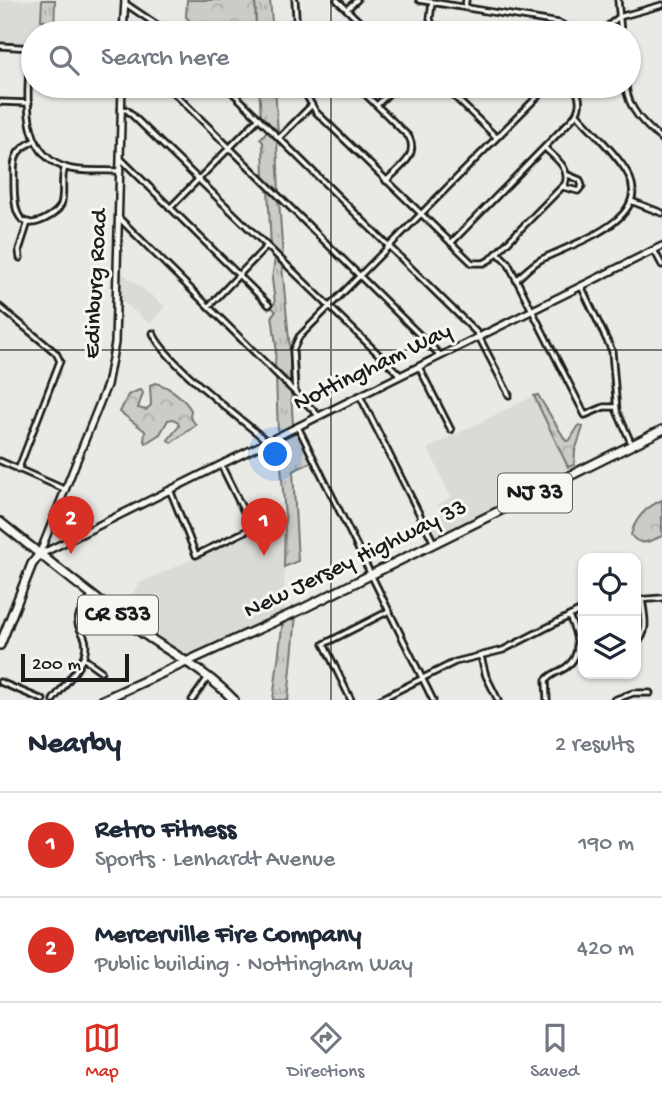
<!DOCTYPE html>
<meta charset="utf-8">
<style>
body{margin:0;font-family:"Gochi Hand",sans-serif;background:#f6f6f7;color:#1f2937}
.controls{position:absolute;right:21px;bottom:21px;display:grid;overflow:hidden;border-radius:14px;box-shadow:0 2px 5px #0004}
.controls button{width:63px;height:63px;display:grid;place-items:center;padding:0;border:0;border-bottom:2px solid #e0e1e3;background:#fff;color:#1f2937;font:35px sans-serif}
.scale{position:absolute;left:21px;bottom:18px;width:108px;box-sizing:border-box;padding-left:7px;border:4px solid #1c1c1c;border-top:0;font-size:19px;line-height:24px;white-space:nowrap;color:#1c1c1c;-webkit-text-stroke:5px #f6f6f2;paint-order:stroke}
.you{position:absolute;left:276px;top:455px;width:24px;height:24px;margin:-18px;border:5px solid #fff;border-radius:50%;background:#1a73e8;box-shadow:0 0 0 10px #1a73e833}
.badge{display:grid;place-items:center;width:46px;height:46px;border-radius:50%;background:#d93025;color:#fff;font-size:23px;font-weight:700}
.pin{position:absolute;translate:-50% -58px;filter:drop-shadow(0 2px 4px #0008)}
.pin::after{content:'';position:absolute;top:37px;width:24px;height:21px;background:inherit;clip-path:polygon(0 0,100% 0,50% 100%)}
.list{margin:0;padding:0;list-style:none}
h2{display:flex;justify-content:space-between;align-items:center;height:91px;margin:0;padding:0 28px;font-size:30px}
h2 small{font-size:23px;font-weight:400;color:#747a83}
.list li{display:grid;grid-template-columns:46px 1fr auto;gap:21px;align-items:center;box-sizing:border-box;height:105px;padding:0 28px;border-top:2px solid #e0e1e3}
.list b{display:block;font-size:26px;white-space:nowrap}
.list p{margin:0;font-size:23px;white-space:nowrap;color:#747a83}
.list em{font-size:23px;font-style:normal;color:#747a83}
.icon{flex:none;width:38px;height:38px;fill:none;stroke:currentColor;stroke-width:2;stroke-linecap:round;stroke-linejoin:round}
.map{position:relative;flex:none;width:662px;height:700px;overflow:hidden}
.search{position:absolute;background:#fff;box-shadow:0 2px 5px #0004;left:21px;right:21px;top:21px;height:77px;display:flex;align-items:center;gap:18px;box-sizing:border-box;padding:0 24px;border-radius:38px;color:#747a83;font-size:26px}
.sheet{height:301px;background:#fff}
nav{display:flex;justify-content:space-around;align-items:center;box-sizing:border-box;height:98px;border-top:2px solid #e0e1e3;background:#fff;font-size:19px;color:#747a83}
nav a{display:grid;justify-items:center;gap:4px}
nav .on{color:#d93025}
.map>svg:first-child{display:block}
.built{fill:#dadad6}
.grass{fill:url(#grass-tufts);stroke:#747472;stroke-width:2}
.forest{fill:url(#forest-crowns);stroke:#747472;stroke-width:2}
.lines{fill:none;stroke-linecap:round;stroke-linejoin:round}
.street-casing{stroke:#1c1c1c;stroke-width:9}
.secondary-casing{stroke:#1c1c1c;stroke-width:10}
.primary-casing{stroke:#1c1c1c;stroke-width:12}
.street{stroke:#f6f6f2;stroke-width:3.5}
.secondary{stroke:#f6f6f2;stroke-width:5}
.primary{stroke:#f6f6f2;stroke-width:7}
.grid{fill:none;stroke:#1c1c1c;stroke-width:2;stroke-opacity:0.55}
.labels{text-anchor:middle;dominant-baseline:central;stroke-width:6;stroke-linejoin:round;paint-order:stroke}
.shield{fill:#f6f6f2;stroke:#5d5d5c;stroke-width:2}
.shield-label{font-size:23px;font-weight:bold;fill:#1c1c1c}
.street-label{font-size:24px;fill:#1c1c1c;stroke:#f6f6f2}
</style>
<div class="map">
<svg width="662" height="700" viewBox="0 0 662 700">
<defs>
<pattern id="grass-tufts" width="24" height="20" patternUnits="userSpaceOnUse" patternTransform="scale(1.75)"><rect width="24" height="20" fill="#cbcbc7"/><path d="M3 7l-1-3M5 7V3M7 7l1-3M15 17l-1-3M17 17v-4M19 17l1-3" fill="none" stroke="#aeaeaa"/></pattern>
<pattern id="forest-crowns" width="20" height="18" patternUnits="userSpaceOnUse" patternTransform="scale(1.75)"><rect width="20" height="18" fill="#cbcbc7"/><path d="M2 6a3 3 0 1 1 6 0M12 15a3 3 0 1 1 6 0" fill="none" stroke="#aeaeaa"/></pattern>
</defs>
<rect width="100%" height="100%" fill="#e9e9e5"/>
<filter id="ink" filterUnits="userSpaceOnUse"><feTurbulence type="fractalNoise" baseFrequency=".0143" numOctaves="2"/><feDisplacementMap in="SourceGraphic" scale="14" xChannelSelector="R" yChannelSelector="G"/><feConvolveMatrix kernelMatrix="1 2 1 2 8 2 1 2 1" color-interpolation-filters="sRGB"/></filter>
<g filter="url(#ink)">
<!-- built -->
<g class="built">
<polygon points="0,0 55,0 54,33 33,33 33,44 0,42"/>
<polygon points="121,272 165,306 150,324 120,299"/>
<polygon points="534,396 570,471 433,538 424,521 441,512 437,505 451,497 428,448"/>
<polygon points="285,517 284,612 185,656 119,612 140,583"/>
</g>
<!-- grass -->
<g class="grass">
<polygon points="42,0 55,0 54,33 40,33 40,26 44,26 44,20 41,20"/>
<polygon points="255,0 270,0 273,33 256,33"/>
<polygon points="259,86 275,86 278,134 261,117"/>
<polygon points="267,131 277,141 279,194 264,178 263,142 260,139"/>
<polygon points="268,189 279,199 283,259 271,247"/>
<polygon points="275,258 282,266 290,350 290,382 275,367 276,345 272,315 276,311 271,307 275,303 272,279"/>
<polygon points="276,376 291,392 293,425 278,433"/>
<polygon points="294,432 298,434 312,462 293,471 298,561 284,567 285,517 279,440"/>
<polygon points="296,615 288,700 273,700 283,620"/>
</g>
<!-- forest -->
<g class="forest">
<polygon points="187,0 255,0 256,33 212,33 206,27 195,26 186,17"/>
<path d="M 155,383 C 169,386 184,398 191,410 L 190,417 L 196,425 L 171,443 L 168,440 L 179,426 L 178,422 L 173,419 L 168,420 L 160,434 L 146,443 L 144,441 L 145,431 L 120,412 L 128,395 L 141,389 L 143,393 L 138,408 L 146,410 L 151,405 L 150,385 Z"/>
<polygon points="538,395 566,441 570,440 579,425 583,427 575,451 574,465 568,467 534,396"/>
<path d="M 662,500 L 662,536 C 650,541 640,548 631,535 C 635,518 646,507 662,500 Z"/>
</g>
<g class="lines">
<defs>
<g id="street">
<polyline points="295,0 297,33"/>
<polyline points="337,0 371,33"/>
<polyline points="419,0 559,23 578,33"/>
<polyline points="618,0 621,33"/>
<polyline points="432,2 430,19 435,33"/>
<polyline points="126,4 169,33"/>
<polyline points="465,7 466,0"/>
<polyline points="347,9 357,0"/>
<polyline points="599,33 619,17 662,5"/>
<polyline points="0,46 33,48"/>
<path d="M 30,48 C 29,88 16,157 71,169 C 86,172 103,170 119,171"/>
<polyline points="167,86 441,356"/>
<polyline points="226,86 477,333 509,395"/>
<path d="M 301,86 L 316,112 L 472,263 L 484,263 L 491,259 L 565,184 C 571,168 555,158 545,148"/>
<path d="M 357,86 L 409,137 C 419,156 399,168 386,181"/>
<polyline points="440,86 452,94 496,137"/>
<polyline points="536,86 542,92"/>
<path d="M 626,86 C 628,110 645,125 662,140"/>
<polyline points="0,102 29,103"/>
<polyline points="377,105 396,86"/>
<polyline points="121,109 127,110 400,375"/>
<polyline points="279,138 311,106"/>
<path d="M 35,140 C 29,144 22,147 18,153 C 13,161 14,171 14,180 C 14,199 13,235 45,219 C 51,216 58,211 61,205 C 65,193 60,179 65,167"/>
<polyline points="121,159 269,305"/>
<polyline points="563,187 578,191 582,186 580,180 568,175"/>
<polyline points="631,201 662,213"/>
<polyline points="170,208 259,118"/>
<polyline points="119,218 319,416"/>
<path d="M 451,243 L 574,117 C 582,106 581,96 573,86"/>
<polyline points="654,250 662,265"/>
<polyline points="498,253 508,263 585,415 604,407 616,407"/>
<polyline points="20,258 19,250 28,222"/>
<path d="M 516,280 C 524,273 532,264 542,259 C 571,244 651,221 629,176 C 620,157 591,130 577,114"/>
<polyline points="581,286 612,351 617,411 632,445"/>
<polyline points="209,306 266,247"/>
<polyline points="0,307 56,353 60,361 18,470"/>
<path d="M 153,333 C 164,361 242,420 268,442"/>
<polyline points="419,367 451,430"/>
<polyline points="295,392 293,350 299,337 548,86"/>
<polyline points="360,396 434,543"/>
<polyline points="298,427 433,700"/>
<polyline points="0,461 64,489"/>
<polyline points="170,490 196,555 252,528 221,465"/>
<polyline points="636,600 662,598"/>
<path d="M 636,644 C 650,632 644,615 642,599"/>
<polyline points="576,654 583,656"/>
<polyline points="481,657 486,676 498,700"/>
<polyline points="83,658 101,671"/>
<polyline points="0,682 43,700"/>
<path d="M 53,700 C 62,688 82,666 85,652 C 91,625 61,633 92,596"/>
<polyline points="192,700 207,679"/>
<polyline points="351,700 324,644 389,611"/>
<polyline points="379,700 455,662 503,650 583,609"/>
<path d="M 547,700 L 546,680 C 551,674 558,672 565,668 C 584,655 577,634 569,616"/>
<polyline points="614,700 633,693 650,693"/>
</g>
<g id="secondary">
<polyline points="123,33 125,0"/>
<polyline points="39,555 662,246"/>
<polyline points="39,555 107,385 115,343 122,86"/>
</g>
<g id="primary">
<path d="M 0,522 C 45,558 89,594 135,628 C 169,652 205,670 234,700"/>
<polyline points="0,645 32,564 39,555"/>
<polyline points="103,700 300,610 662,430"/>
</g>
</defs>
<!-- street casing -->
<use href="#street" class="street-casing"/>
<!-- secondary casing -->
<use href="#secondary" class="secondary-casing"/>
<!-- primary casing -->
<use href="#primary" class="primary-casing"/>
<!-- street -->
<use href="#street" class="street"/>
<!-- secondary -->
<use href="#secondary" class="secondary"/>
<!-- primary -->
<use href="#primary" class="primary"/>
</g>
</g>
<!-- grid -->
<path class="grid" d="M 331,0 L 331,33M 331,86 L 331,700M 0,350 L 662,350"/>
<g class="labels">
<!-- shield labels -->
<g class="shield">
<rect x="498" y="473.5" width="74" height="39" rx="5"/>
<rect x="78" y="595.5" width="80" height="39" rx="5"/>
</g>
<g class="shield-label">
<text x="535" y="493">NJ 33</text>
<text x="118" y="615">CR 533</text>
</g>
<!-- street labels -->
<g class="street-label">
<text transform="translate(97 284) rotate(-87)">Edinburg Road</text>
<text transform="translate(373 368) rotate(-26)">Nottingham Way</text>
<text transform="translate(356 560) rotate(-26)">New Jersey Highway 33</text>
</g>
</g>
</svg>
<div class="controls">
<button><svg class="icon" aria-label="locate" viewBox="0 0 24 24"><circle cx="12" cy="12" r="6"/><path d="M12 2v4M12 18v4M2 12h4M18 12h4"/></svg></button>
<button><svg class="icon" aria-label="layers" viewBox="0 0 24 24"><path d="M12 4l9 5-9 5-9-5zM3 14l9 5 9-5"/></svg></button>
</div>
<div class="scale">200 m</div>
<div class="you"></div>
<div class="pin badge" style="left:264px;top:556px">1</div>
<div class="pin badge" style="left:71px;top:554px">2</div>
<div class="search"><svg class="icon" aria-label="search" viewBox="0 0 24 24"><circle cx="10" cy="10" r="6"/><path d="M15 15l6 6"/></svg>Search here</div>
</div>
<section class="sheet">
<h2>Nearby<small>2 results</small></h2>
<ul class="list">
<li><span class="badge">1</span><div><b>Retro Fitness</b><p>Sports · Lenhardt Avenue</p></div><em>190 m</em></li>
<li><span class="badge">2</span><div><b>Mercerville Fire Company</b><p>Public building · Nottingham Way</p></div><em>420 m</em></li>
</ul>
</section>
<nav>
<a class="on"><svg class="icon" aria-label="map" viewBox="0 0 24 24"><path d="M3 6l6-2 6 2 6-2v14l-6 2-6-2-6 2zM9 4v14M15 6v14"/></svg>Map</a>
<a><svg class="icon" aria-label="directions" viewBox="0 0 24 24"><path d="M12 3l9 9-9 9-9-9zM9 14v-3h6M13 9l2 2-2 2"/></svg>Directions</a>
<a><svg class="icon" aria-label="saved" viewBox="0 0 24 24"><path d="M7 4h10v16l-5-4-5 4z"/></svg>Saved</a>
</nav>
